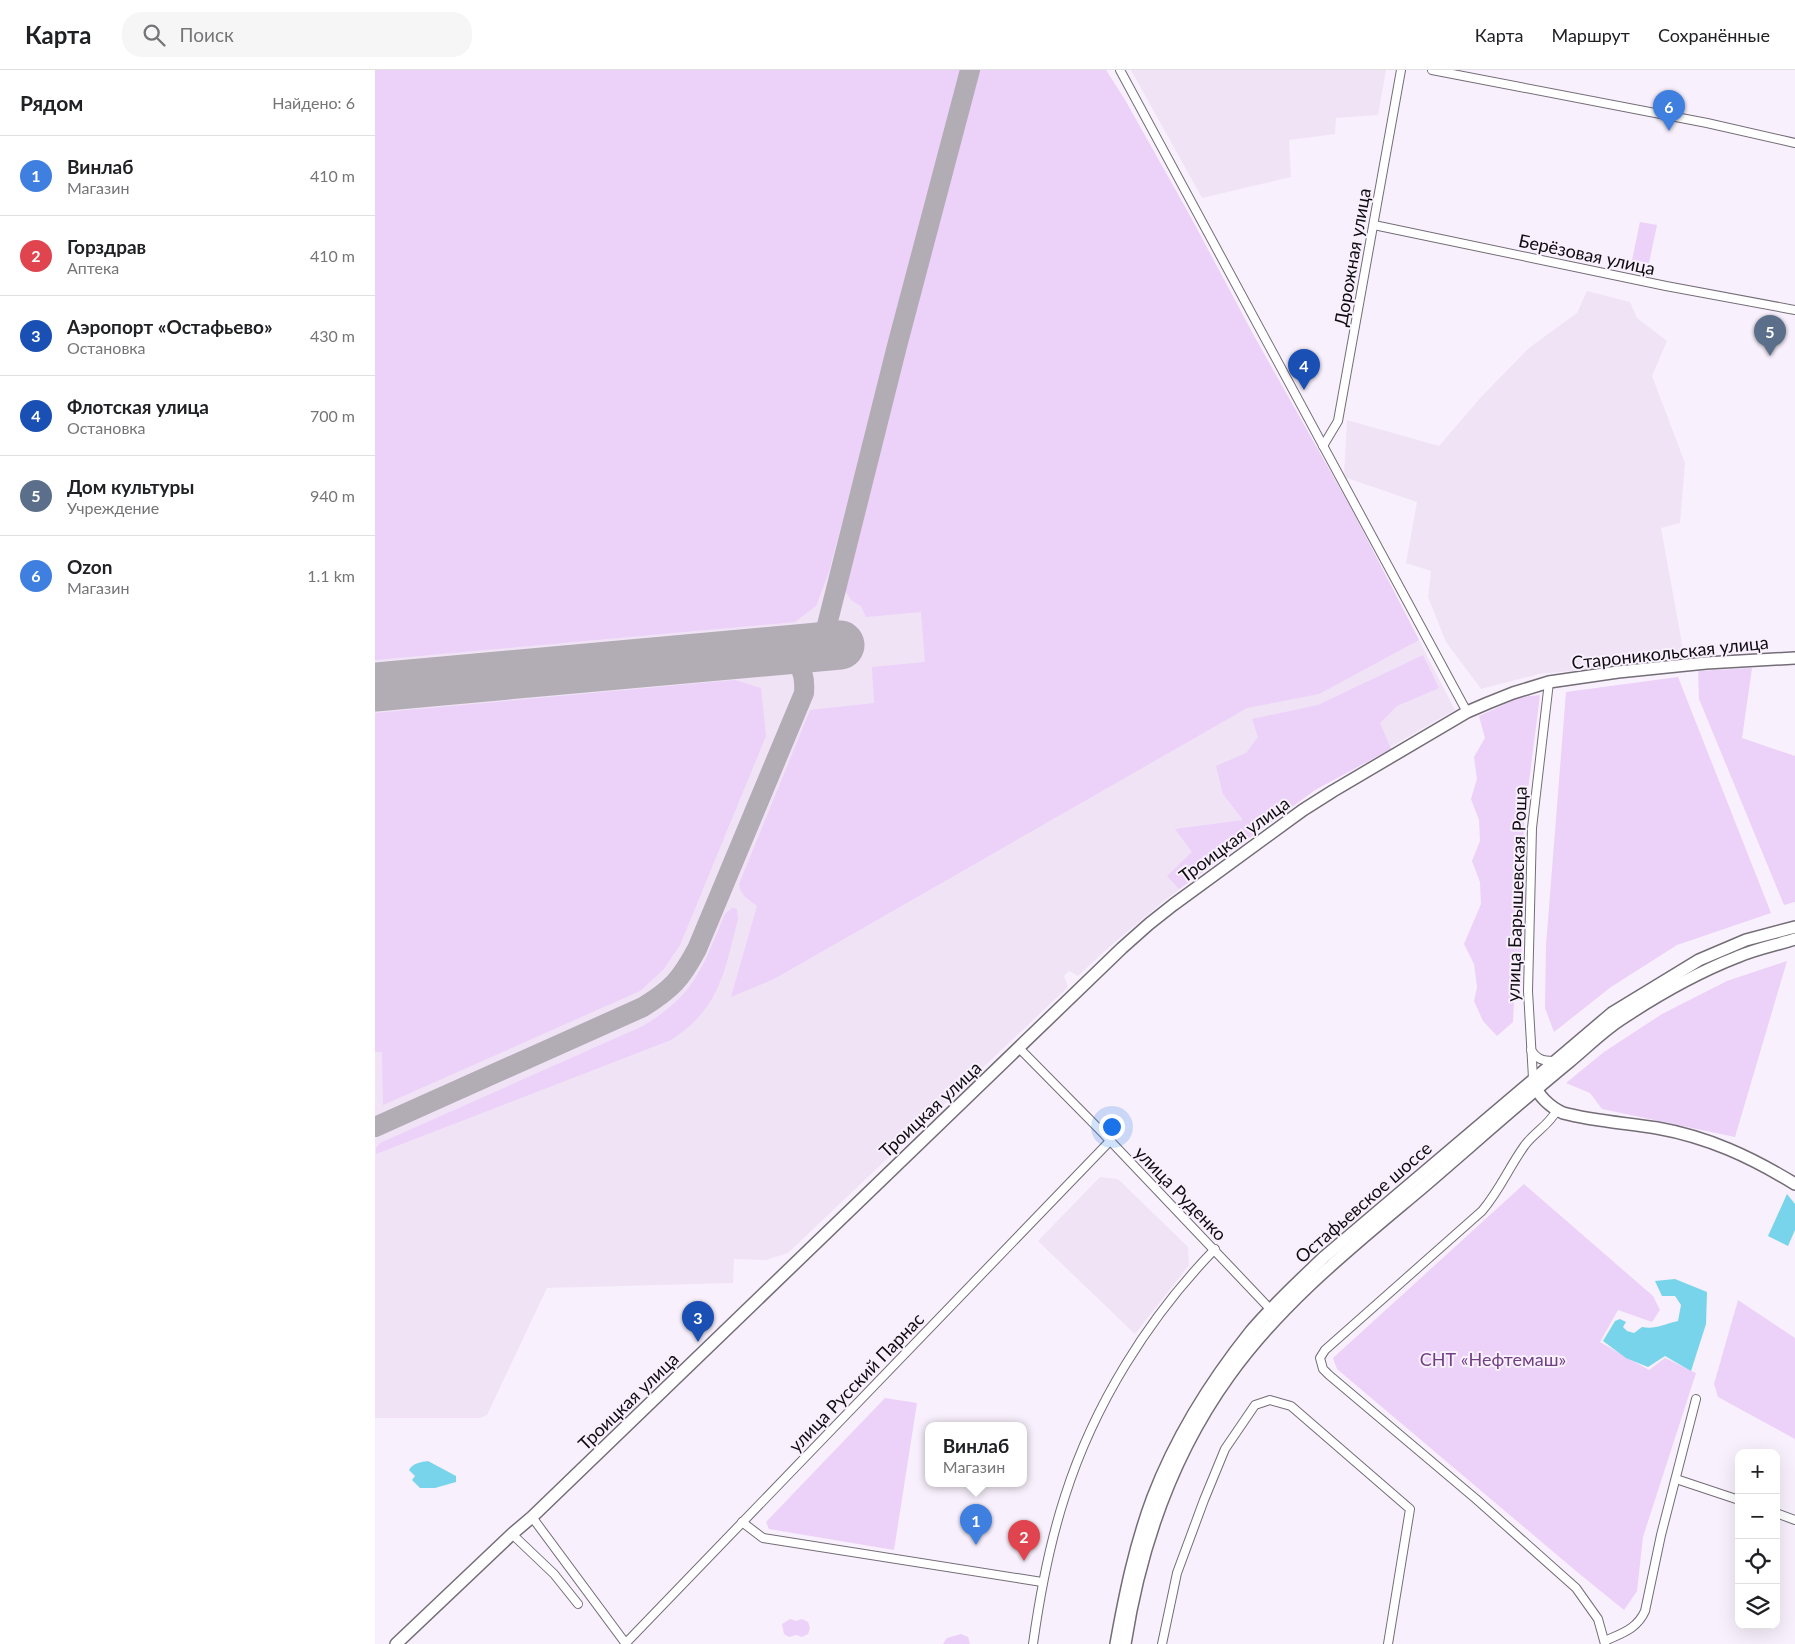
<!DOCTYPE html>
<html lang="ru">
<meta charset="utf-8">
<style>
body{margin:0;font-family:Lato,sans-serif;background:#f6f6f6;color:#202124}
.controls{position:absolute;right:15px;bottom:15px;display:grid;overflow:hidden;border-radius:10px;box-shadow:0 5px 20px #0002}
.controls button{width:45px;height:45px;display:grid;place-items:center;padding:0;border:0;border-bottom:1px solid #e0e0e0;background:#fff;color:#202124;font:25px sans-serif}
.you{position:absolute;left:736px;top:1056px;width:18px;height:18px;margin:-12px;border:4px solid #fff;border-radius:50%;background:#1a73e8;box-shadow:0 0 0 8px #1a73e833}
.badge{display:grid;place-items:center;width:32px;height:32px;border-radius:50%;background:#586f20;color:#fff;font-size:16px;font-weight:700}
.pin{position:absolute;translate:-50% -41px;filter:drop-shadow(0 1px 2px #0008)}
.pin::after{content:'';position:absolute;top:26px;width:18px;height:15px;background:inherit;clip-path:polygon(0 0,100% 0,50% 100%)}
.popup{position:absolute;left:550px;top:1352px;width:102px;height:65px;box-sizing:border-box;display:grid;place-content:center;border-radius:10px;background:#fff;filter:drop-shadow(0 1px 4px #0005);font-size:16px;white-space:nowrap;color:#757577}
.popup b{font-size:19px;color:#202124}
.popup::after{content:'';position:absolute;left:50%;top:100%;margin-left:-10px;border:10px solid transparent;border-top-color:#fff}
.list{margin:0;padding:0;list-style:none}
h2{display:flex;justify-content:space-between;align-items:center;height:65px;margin:0;padding:0 20px;font-size:21px}
h2 small{font-size:16px;font-weight:400;color:#757577}
.list li{display:grid;grid-template-columns:32px 1fr auto;gap:15px;align-items:center;box-sizing:border-box;height:80px;padding:0 20px;border-top:1px solid #e0e0e0}
.list b{display:block;font-size:19px;white-space:nowrap}
.list p{margin:0;font-size:16px;white-space:nowrap;color:#757577}
.list em{font-size:16px;font-style:normal;color:#757577}
.icon{flex:none;width:28px;height:28px;fill:none;stroke:currentColor;stroke-width:2;stroke-linecap:round;stroke-linejoin:round}
.map{position:relative;flex:none;width:1420px;height:1574px;overflow:hidden}
header{display:flex;align-items:center;gap:30px;box-sizing:border-box;height:70px;padding:0 25px;background:#fff;border-bottom:1px solid #e0e0e0}
header strong{font-size:24px}
nav{display:flex;gap:28px;margin-inline-start:auto;font-size:18px}
.search{width:350px;height:45px;background:#f6f6f6;display:flex;align-items:center;gap:12px;box-sizing:border-box;padding:0 18px;border-radius:20px;color:#757577;font-size:19px}
main{display:flex}
aside{flex:1;background:#fff}
.map>svg:first-child{display:block}
.built{fill:#f0e3f6}
.green{fill:#ecd1f9}
.water{fill:#78d4ea}
.lines{fill:none;stroke-linecap:round;stroke-linejoin:round}
.taxiway{stroke:#b2acb5;stroke-width:20}
.runway{stroke:#b2acb5;stroke-width:49}
.street-casing{stroke:#746d77;stroke-width:10}
.secondary-casing{stroke:#746d77;stroke-width:14}
.street{stroke:#fff;stroke-width:8}
.secondary{stroke:#fff;stroke-width:11}
.labels{text-anchor:middle;dominant-baseline:central;stroke-width:4;stroke-linejoin:round;paint-order:stroke}
.street-label{font-size:18px;fill:#0f0d11;stroke:#f8f0fc}
.park-label{font-size:18px;fill:#713f86;stroke:#f8f0fc}
</style>
<header>
<strong>Карта</strong>
<div class="search"><svg class="icon" aria-label="search" viewBox="0 0 24 24"><circle cx="10" cy="10" r="6"/><path d="M15 15l6 6"/></svg>Поиск</div>
<nav><a>Карта</a><a>Маршрут</a><a>Сохранённые</a></nav>
</header>
<main>
<aside>
<h2>Рядом<small>Найдено: 6</small></h2>
<ul class="list">
<li><span class="badge" style="background:#3f7fe0">1</span><div><b>Винлаб</b><p>Магазин</p></div><em>410 m</em></li>
<li><span class="badge" style="background:#e0444e">2</span><div><b>Горздрав</b><p>Аптека</p></div><em>410 m</em></li>
<li><span class="badge" style="background:#1a4fb4">3</span><div><b>Аэропорт «Остафьево»</b><p>Остановка</p></div><em>430 m</em></li>
<li><span class="badge" style="background:#1a4fb4">4</span><div><b>Флотская улица</b><p>Остановка</p></div><em>700 m</em></li>
<li><span class="badge" style="background:#5c6f8a">5</span><div><b>Дом культуры</b><p>Учреждение</p></div><em>940 m</em></li>
<li><span class="badge" style="background:#3f7fe0">6</span><div><b>Ozon</b><p>Магазин</p></div><em>1.1 km</em></li>
</ul>
</aside>
<div class="map">
<svg width="1420" height="1574" viewBox="0 0 1420 1574">
<rect width="100%" height="100%" fill="#f8f0fc"/>
<!-- built -->
<g class="built">
<polygon points="0,0 731,0 750,30 814,144 879,266 977,440 1080,640 940,720 790,830 733,878 703,906 694,901 689,906 693,917 413,1183 391,1190 359,1189 358,1213 172,1218 112,1345 105,1348 0,1348"/>
<polygon points="756,0 1011,0 1003,45 961,48 960,64 914,70 916,107 827,128"/>
<polygon points="1212,221 1255,232 1262,248 1292,271 1277,306 1310,393 1305,453 1286,458 1310,590 1164,604 1106,619 1071,572 1053,527 1056,501 1031,493 1042,432 969,407 972,350 1064,376 1107,326 1154,278 1202,243"/>
<polygon points="725,1107 743,1109 813,1177 814,1195 760,1264 663,1171"/>
</g>
<!-- green -->
<g class="green">
<polygon points="0,0 586,0 454,502 441,536 420,552 0,590"/>
<path d="M 600,0 L 731,0 L 750,30 L 814,144 L 879,266 L 977,440 L 1044,570 L 944,624 L 872,638 L 399,909 L 356,927 L 382,836 C 373,829 365,825 364,814 L 435,640 L 499,633 L 497,597 L 550,592 L 546,542 L 491,547 L 486,536 L 477,531 L 466,515 Z"/>
<polygon points="1265,152 1282,155 1274,193 1257,190"/>
<polygon points="1048,585 1064,618 1022,636 1005,653 1016,679 940,720 804,819 792,806 817,782 800,759 868,750 848,724 841,696 871,683 883,667 877,649 943,635"/>
<polygon points="1377,598 1367,668 1420,686 1420,832 1409,835 1324,629 1323,601"/>
<polygon points="1303,607 1396,843 1302,875 1236,917 1179,962 1170,938 1171,875 1191,622"/>
<polygon points="360,610 386,618 391,666 305,875 288,900 265,921 8,1035 7,982 0,982 0,643"/>
<polygon points="1165,625 1149,751 1146,913 1139,930 1138,952 1122,966 1108,951 1099,931 1102,917 1099,894 1089,874 1106,834 1105,812 1097,791 1105,771 1104,750 1096,729 1102,709 1099,687 1110,668 1104,646 1146,627"/>
<path d="M 357,838 L 362,839 L 363,849 C 349,902 346,937 296,970 L 1,1084 L 1,1078 L 5,1073 L 268,956 C 321,924 327,898 350,844 Z"/>
<polygon points="1412,891 1360,1067 1227,1039 1215,1023 1191,1013 1229,982 1287,944 1352,911"/>
<polygon points="1149,1114 1278,1226 1285,1240 1277,1252 1243,1240 1225,1272 1274,1300 1290,1288 1321,1303 1268,1467 1262,1521 1249,1540 1201,1501 962,1299 958,1288"/>
<polygon points="1363,1230 1420,1268 1420,1369 1343,1327 1339,1314"/>
<polygon points="510,1328 542,1333 519,1480 394,1459 391,1452"/>
<polygon points="415,1549 421,1551 427,1549 433,1552 435,1558 433,1564 427,1567 421,1565 414,1567 409,1564 407,1554"/>
<polygon points="586,1564 593,1567 595,1574 568,1574 572,1568"/>
</g>
<!-- water -->
<g class="water">
<polygon points="1412,1124 1420,1134 1420,1160 1413,1176 1393,1166"/>
<path d="M 1300,1209 L 1332,1222 L 1331,1254 L 1316,1301 L 1290,1286 L 1273,1297 L 1251,1288 L 1228,1271 L 1240,1251 L 1245,1249 L 1251,1252 L 1248,1257 L 1252,1261 L 1259,1263 L 1267,1257 C 1280,1260 1289,1254 1303,1251 L 1306,1235 L 1300,1226 L 1287,1226 L 1280,1211 Z"/>
<path d="M 53,1391 L 81,1406 L 81,1412 L 60,1418 L 45,1418 L 37,1410 L 40,1406 L 34,1400 C 38,1393 46,1392 53,1391 Z"/>
</g>
<g class="lines">
<!-- taxiway -->
<g class="taxiway">
<polyline points="437,577 448,563 452,555 522,276 595,0"/>
<path d="M 0,1057 L 268,937 C 297,919 306,909 322,879 L 429,623 C 431,598 422,587 398,580"/>
</g>
<!-- runway -->
<polyline class="runway" points="0,617 465,575"/>
<defs>
<g id="street">
<polyline points="745,0 1092,642"/>
<polyline points="1057,0 1332,53 1420,73"/>
<polyline points="999,155 1291,216 1420,240"/>
<polyline points="948,376 963,351 1026,0"/>
<polyline points="645,979 724,1059 898,1242"/>
<path d="M 1156,980 C 1162,989 1167,991 1178,991"/>
<polyline points="1158,1008 1153,921 1157,758 1174,612"/>
<path d="M 1182,1040 C 1174,1055 1160,1062 1150,1075 C 1134,1097 1125,1120 1107,1141 L 950,1280 L 945,1288 L 948,1299 L 954,1305 L 1101,1429 L 1201,1518 L 1223,1549 L 1230,1574"/>
<polyline points="1301,1409 1364,1430"/>
<polyline points="1401,1443 1420,1450"/>
<polyline points="157,1447 251,1574"/>
<polyline points="367,1452 388,1468 667,1512"/>
<polyline points="137,1464 179,1504 203,1534"/>
<path d="M 1230,1571 C 1247,1563 1262,1559 1270,1541 L 1286,1465 L 1321,1329"/>
<polyline points="250,1574 735,1071"/>
<path d="M 658,1574 C 665,1524 674,1475 690,1426 C 719,1335 773,1248 840,1179"/>
<polyline points="787,1574 802,1503 829,1430 850,1379 880,1335 895,1330 916,1336 1035,1439 1013,1574"/>
</g>
<g id="secondary">
<path d="M 1159,1013 C 1163,1026 1175,1037 1188,1043 C 1218,1051 1251,1053 1282,1058 C 1333,1067 1376,1087 1420,1114"/>
<polyline points="21,1574 137,1464 157,1447 747,878 774,854 798,835 928,740 958,721 1092,642 1113,633 1138,623 1174,612 1243,602 1331,593 1420,588"/>
<path d="M 741,1574 C 750,1524 760,1475 778,1427 C 801,1367 836,1311 876,1261 C 898,1235 923,1212 948,1188 L 1237,943 L 1324,890 L 1371,870 L 1420,857"/>
<path d="M 750,1574 C 765,1478 797,1385 854,1306 C 907,1232 978,1176 1047,1118 C 1096,1076 1144,1033 1194,992 C 1211,978 1227,962 1245,950 C 1281,926 1321,903 1362,887 C 1380,879 1401,875 1420,869"/>
</g>
</defs>
<!-- street casing -->
<use href="#street" class="street-casing"/>
<!-- secondary casing -->
<use href="#secondary" class="secondary-casing"/>
<!-- street -->
<use href="#street" class="street"/>
<!-- secondary -->
<use href="#secondary" class="secondary"/>
</g>
<g class="labels">
<!-- street labels -->
<g class="street-label">
<text transform="translate(1212 184) rotate(12)">Берёзовая улица</text>
<text transform="translate(977 187) rotate(-80)">Дорожная улица</text>
<text transform="translate(1295 582) rotate(-6)">Староникольская улица</text>
<text transform="translate(859 769) rotate(-36)">Троицкая улица</text>
<text transform="translate(1141 824) rotate(-88)">улица Барышевская Роща</text>
<text transform="translate(555 1039) rotate(-43)">Троицкая улица</text>
<text transform="translate(806 1123) rotate(46)">улица Руденко</text>
<text transform="translate(988 1132) rotate(-41)">Остафьевское шоссе</text>
<text transform="translate(481 1312) rotate(-46)">улица Русский Парнас</text>
<text transform="translate(253 1331) rotate(-44)">Троицкая улица</text>
</g>
<!-- park labels -->
<g class="park-label">
<text x="1118" y="1289">СНТ «Нефтемаш»</text>
</g>
</g>
</svg>
<div class="controls">
<button>+</button>
<button>−</button>
<button><svg class="icon" aria-label="locate" viewBox="0 0 24 24"><circle cx="12" cy="12" r="6"/><path d="M12 2v4M12 18v4M2 12h4M18 12h4"/></svg></button>
<button><svg class="icon" aria-label="layers" viewBox="0 0 24 24"><path d="M12 4l9 5-9 5-9-5zM3 14l9 5 9-5"/></svg></button>
</div>
<div class="you"></div>
<div class="pin badge" style="left:601px;top:1475px;background:#3f7fe0">1</div>
<div class="popup"><b>Винлаб</b>Магазин</div>
<div class="pin badge" style="left:649px;top:1491px;background:#e0444e">2</div>
<div class="pin badge" style="left:323px;top:1272px;background:#1a4fb4">3</div>
<div class="pin badge" style="left:929px;top:320px;background:#1a4fb4">4</div>
<div class="pin badge" style="left:1395px;top:286px;background:#5c6f8a">5</div>
<div class="pin badge" style="left:1294px;top:61px;background:#3f7fe0">6</div>
</div>
</main>
